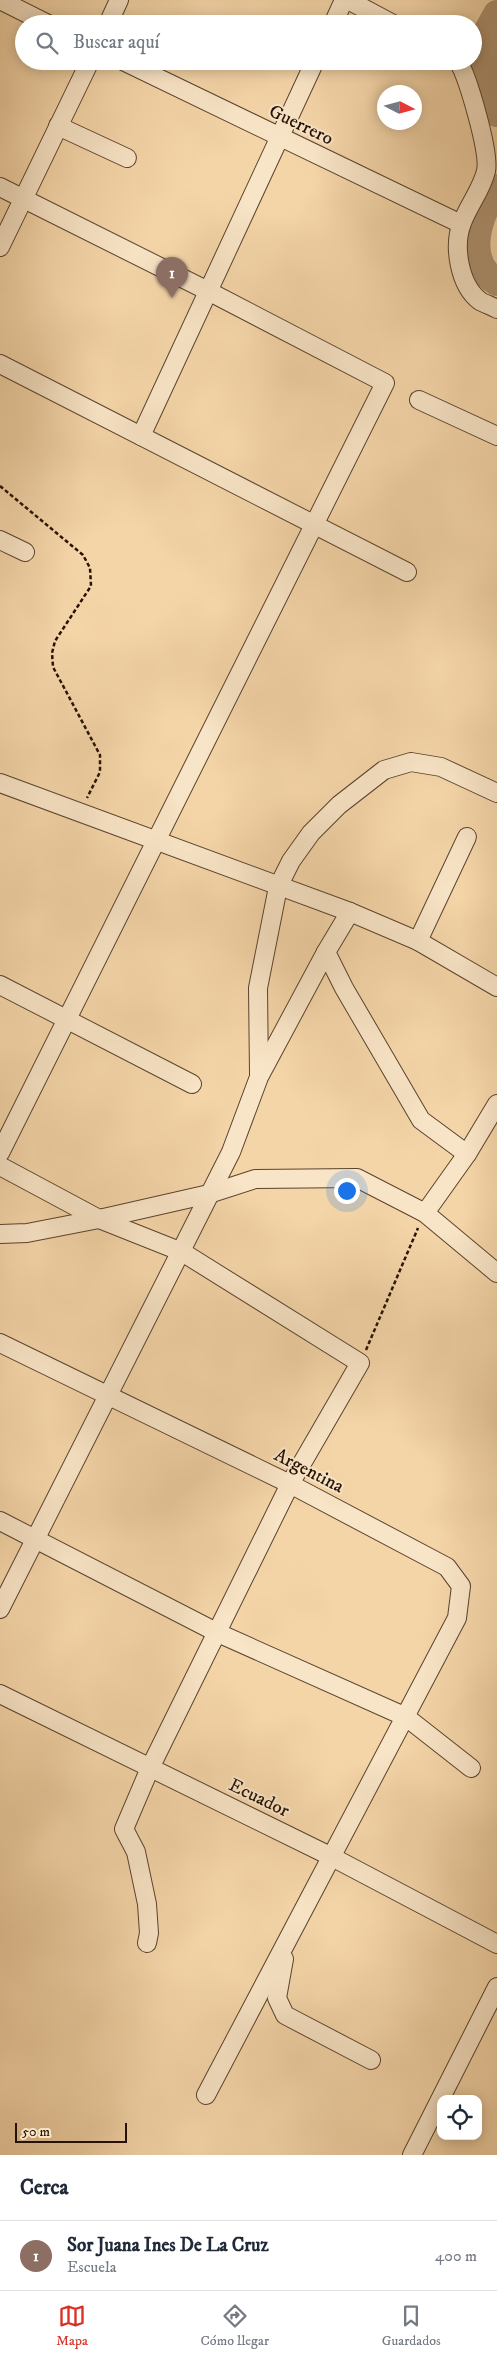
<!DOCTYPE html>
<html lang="es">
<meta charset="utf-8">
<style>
body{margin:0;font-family:"IM FELL DW Pica",serif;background:#f2f2f3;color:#1f2937}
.controls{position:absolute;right:15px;bottom:15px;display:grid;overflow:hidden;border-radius:10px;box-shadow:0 2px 12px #0003}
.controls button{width:45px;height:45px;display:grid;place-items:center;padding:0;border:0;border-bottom:1px solid #e0e1e3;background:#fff;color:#1f2937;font:25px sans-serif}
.compass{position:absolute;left:377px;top:85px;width:45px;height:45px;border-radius:50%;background:#fff;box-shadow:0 2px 12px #0003;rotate:96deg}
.scale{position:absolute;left:15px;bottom:12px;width:112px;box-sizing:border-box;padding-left:5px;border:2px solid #271206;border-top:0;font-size:14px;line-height:18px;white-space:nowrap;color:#271206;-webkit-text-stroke:4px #f8e4c6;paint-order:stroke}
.you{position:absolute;left:346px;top:1190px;width:18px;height:18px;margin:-12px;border:4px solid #fff;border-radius:50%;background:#1a73e8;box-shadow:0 0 0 8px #1a73e833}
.badge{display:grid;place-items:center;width:32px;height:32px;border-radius:50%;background:#d93025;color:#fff;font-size:16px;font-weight:700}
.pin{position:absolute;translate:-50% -41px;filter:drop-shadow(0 1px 2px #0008)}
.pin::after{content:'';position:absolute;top:26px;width:18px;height:15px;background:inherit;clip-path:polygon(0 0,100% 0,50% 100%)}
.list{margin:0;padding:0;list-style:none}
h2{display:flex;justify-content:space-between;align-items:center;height:65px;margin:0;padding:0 20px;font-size:21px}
h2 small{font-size:16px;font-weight:400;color:#747a83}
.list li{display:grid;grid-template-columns:32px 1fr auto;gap:15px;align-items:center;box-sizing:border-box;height:70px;padding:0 20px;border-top:1px solid #e0e1e3}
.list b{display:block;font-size:19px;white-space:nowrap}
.list p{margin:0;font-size:16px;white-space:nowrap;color:#747a83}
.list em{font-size:16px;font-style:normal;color:#747a83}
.icon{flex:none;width:28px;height:28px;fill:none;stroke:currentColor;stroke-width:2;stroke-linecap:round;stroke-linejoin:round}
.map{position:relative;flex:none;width:497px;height:2155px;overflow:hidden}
.search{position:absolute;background:#fff;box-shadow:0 2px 12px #0003;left:15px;right:15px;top:15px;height:55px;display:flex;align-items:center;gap:12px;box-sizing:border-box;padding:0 18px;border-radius:28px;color:#747a83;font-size:19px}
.sheet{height:135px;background:#fff}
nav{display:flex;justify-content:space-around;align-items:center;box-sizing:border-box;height:70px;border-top:1px solid #e0e1e3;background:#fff;font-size:14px;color:#747a83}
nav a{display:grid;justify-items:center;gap:2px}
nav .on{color:#d93025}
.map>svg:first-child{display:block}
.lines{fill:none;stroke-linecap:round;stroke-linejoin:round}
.river{stroke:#ae9371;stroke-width:28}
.minor-casing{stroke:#5a432e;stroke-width:20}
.path{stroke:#271206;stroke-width:2.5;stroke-dasharray:4 2.5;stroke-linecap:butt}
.minor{stroke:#f8e4c6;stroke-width:18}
.labels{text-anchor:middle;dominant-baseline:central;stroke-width:4;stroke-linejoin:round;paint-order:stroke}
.street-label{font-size:19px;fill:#271206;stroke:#f8e4c6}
</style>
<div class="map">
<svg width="497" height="2155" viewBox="0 0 497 2155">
<rect width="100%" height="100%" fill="#f4d5a8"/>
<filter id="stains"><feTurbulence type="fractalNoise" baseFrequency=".004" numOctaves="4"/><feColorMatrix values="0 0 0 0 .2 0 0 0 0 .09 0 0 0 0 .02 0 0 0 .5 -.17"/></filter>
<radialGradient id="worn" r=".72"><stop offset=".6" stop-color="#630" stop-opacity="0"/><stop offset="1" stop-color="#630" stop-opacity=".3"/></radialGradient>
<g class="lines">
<!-- river -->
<g class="river">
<polyline points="497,14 483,39 483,87 497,113"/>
<path d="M 497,188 C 478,215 462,262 497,282"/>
</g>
<defs>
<g id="minor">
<polyline points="0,0 48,24"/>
<polyline points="348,0 393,24"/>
<polyline points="108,24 119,0"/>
<polyline points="333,24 344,0"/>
<polyline points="123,61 461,224"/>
<path d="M 458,61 C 468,77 490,153 486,171 C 482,189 468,206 462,223 C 453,246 459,285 480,301 C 485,304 492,306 497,309"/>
<polyline points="58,126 127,158"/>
<polyline points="0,187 208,291 385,383 0,1153"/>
<polyline points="0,247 90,61"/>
<polyline points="0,364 407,572"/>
<polyline points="419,400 497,436"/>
<polyline points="141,436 315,61"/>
<polyline points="0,540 25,552"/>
<polyline points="0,783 350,912 418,941 497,987"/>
<polyline points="350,912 326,952 344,988 421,1120 467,1154"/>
<polyline points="418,941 467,837"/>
<polyline points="0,985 192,1084"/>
<polyline points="259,1074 258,988 278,887 291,861 311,833 339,805 384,770 411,762 441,767 497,793"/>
<polyline points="0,1166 99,1219 182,1252 360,1363 290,1484 150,1768 124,1829 136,1852 147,1904 149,1933 147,1943"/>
<polyline points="425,1213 467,1154 497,1104"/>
<polyline points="0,1234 27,1233 99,1219 209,1194 255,1179 357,1178 425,1213 497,1273"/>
<polyline points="0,1343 290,1484 447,1567 461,1586 457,1618 206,2095"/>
<polyline points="0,1521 218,1633 406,1717 471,1768"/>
<polyline points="0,1609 231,1152 259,1077 326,952"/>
<polyline points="0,1694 330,1856 497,1944"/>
<polyline points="284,1959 277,1998 285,2015 371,2060"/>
<polyline points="412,2155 497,1987"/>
</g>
</defs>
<!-- minor casing -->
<use href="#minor" class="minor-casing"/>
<!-- path -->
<g class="path">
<polyline points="0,486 83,555 90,568 91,586 55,641 52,653 53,667 100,755 100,772 87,798"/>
<polyline points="366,1350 418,1228"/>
</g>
<!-- minor -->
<use href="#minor" class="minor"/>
</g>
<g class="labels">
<!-- street labels -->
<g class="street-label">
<text transform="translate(301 125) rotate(26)">Guerrero</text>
<text transform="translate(309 1471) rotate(27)">Argentina</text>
<text transform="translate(259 1798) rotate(26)">Ecuador</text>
</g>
</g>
<rect width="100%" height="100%" filter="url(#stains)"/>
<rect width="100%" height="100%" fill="url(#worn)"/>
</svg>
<div class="controls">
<button><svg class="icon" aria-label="locate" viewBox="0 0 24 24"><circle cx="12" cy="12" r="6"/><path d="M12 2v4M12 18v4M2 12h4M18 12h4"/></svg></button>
</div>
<svg class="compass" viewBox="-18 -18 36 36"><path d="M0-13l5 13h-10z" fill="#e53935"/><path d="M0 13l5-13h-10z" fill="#747a83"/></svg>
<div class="scale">50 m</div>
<div class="you"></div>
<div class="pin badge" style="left:172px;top:298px;background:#8d6e63">1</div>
<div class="search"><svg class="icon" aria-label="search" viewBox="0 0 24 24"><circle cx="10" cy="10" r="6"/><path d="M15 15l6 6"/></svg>Buscar aquí</div>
</div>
<section class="sheet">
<h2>Cerca<small></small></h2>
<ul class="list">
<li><span class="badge" style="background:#8d6e63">1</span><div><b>Sor Juana Ines De La Cruz</b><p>Escuela</p></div><em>400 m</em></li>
</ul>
</section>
<nav>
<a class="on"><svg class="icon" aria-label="map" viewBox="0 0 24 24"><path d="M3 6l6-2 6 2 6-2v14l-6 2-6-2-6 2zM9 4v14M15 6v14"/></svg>Mapa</a>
<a><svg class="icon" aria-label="directions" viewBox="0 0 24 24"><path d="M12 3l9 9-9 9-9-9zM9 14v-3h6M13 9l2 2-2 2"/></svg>Cómo llegar</a>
<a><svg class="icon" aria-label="saved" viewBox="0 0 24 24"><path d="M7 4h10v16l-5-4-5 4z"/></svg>Guardados</a>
</nav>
